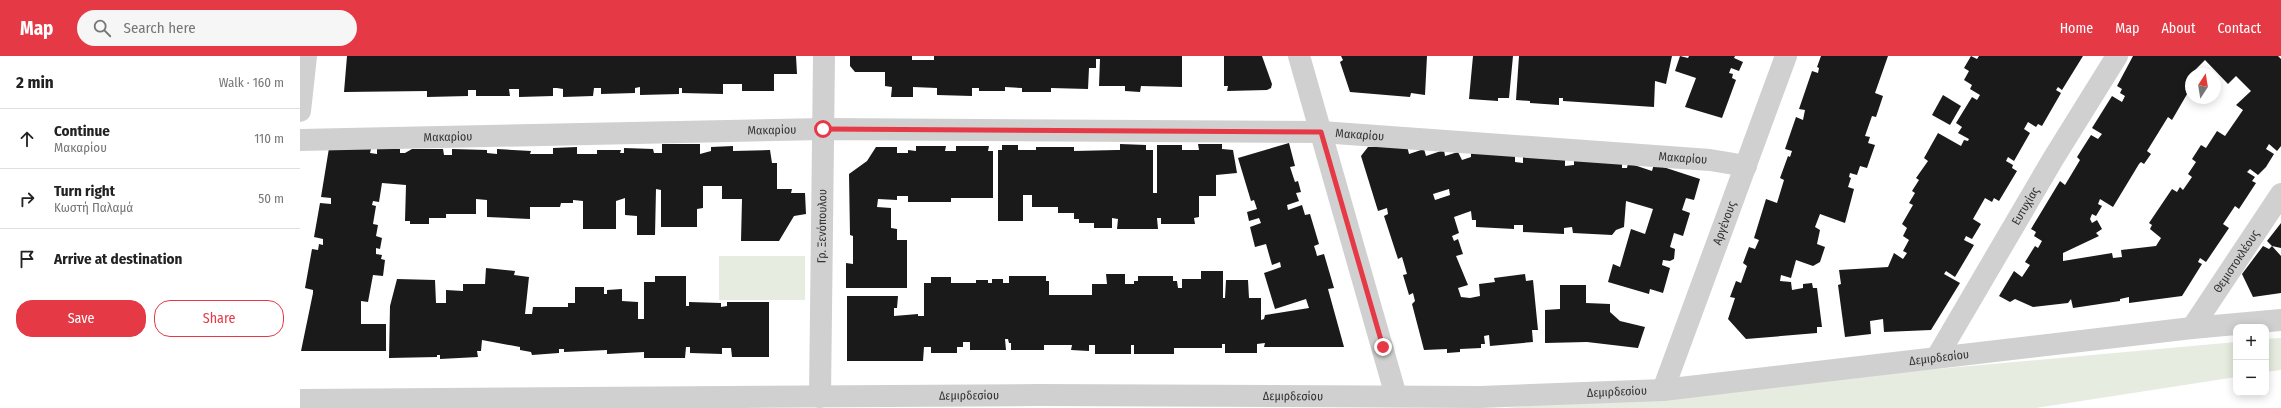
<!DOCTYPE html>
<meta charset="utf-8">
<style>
body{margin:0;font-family:"Fira Sans Condensed",sans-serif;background:#f6f6f6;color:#222}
.controls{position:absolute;right:12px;bottom:12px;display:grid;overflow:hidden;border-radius:8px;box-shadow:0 2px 10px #0003}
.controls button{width:36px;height:36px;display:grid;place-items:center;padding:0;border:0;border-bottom:1px solid #e0e0e0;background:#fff;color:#222;font:20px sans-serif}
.compass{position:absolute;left:1885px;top:12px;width:36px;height:36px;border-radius:50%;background:#fff;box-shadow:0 2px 10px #0003;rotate:12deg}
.stop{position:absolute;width:12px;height:12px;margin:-9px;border:3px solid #e63946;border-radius:50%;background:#fff}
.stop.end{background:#e63946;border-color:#fff;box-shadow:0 1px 4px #0008}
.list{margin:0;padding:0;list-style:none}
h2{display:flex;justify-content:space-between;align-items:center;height:52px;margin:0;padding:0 16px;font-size:17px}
h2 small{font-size:13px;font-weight:400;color:#767676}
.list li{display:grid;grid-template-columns:26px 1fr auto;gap:12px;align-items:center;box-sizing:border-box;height:60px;padding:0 16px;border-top:1px solid #e0e0e0}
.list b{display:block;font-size:15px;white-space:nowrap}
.list p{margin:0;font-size:13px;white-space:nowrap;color:#767676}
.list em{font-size:13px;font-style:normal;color:#767676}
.actions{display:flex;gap:8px;padding:12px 16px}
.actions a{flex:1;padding:9px 0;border:1px solid #e63946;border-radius:16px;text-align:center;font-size:14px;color:#e63946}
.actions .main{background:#e63946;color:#fff}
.icon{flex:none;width:22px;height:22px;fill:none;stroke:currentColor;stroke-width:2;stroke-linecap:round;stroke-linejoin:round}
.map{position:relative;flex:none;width:1981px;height:352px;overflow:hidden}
header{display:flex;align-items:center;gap:24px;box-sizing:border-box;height:56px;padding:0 20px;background:#e63946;color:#fff}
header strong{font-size:19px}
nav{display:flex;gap:22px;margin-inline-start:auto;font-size:14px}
.search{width:280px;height:36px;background:#f6f6f6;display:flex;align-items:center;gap:10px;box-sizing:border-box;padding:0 14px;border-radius:22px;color:#767676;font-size:15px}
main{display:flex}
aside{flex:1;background:#fff}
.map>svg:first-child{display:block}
.green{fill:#e6ecdf}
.building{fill:#1a1a1a;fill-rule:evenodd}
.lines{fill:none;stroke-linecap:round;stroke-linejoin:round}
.minor{stroke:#d0d0d0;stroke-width:22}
.route{stroke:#e63946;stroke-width:5}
.labels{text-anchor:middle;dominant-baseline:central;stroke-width:4;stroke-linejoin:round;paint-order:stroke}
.street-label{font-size:12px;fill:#333;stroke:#fff}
</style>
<header>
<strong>Map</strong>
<div class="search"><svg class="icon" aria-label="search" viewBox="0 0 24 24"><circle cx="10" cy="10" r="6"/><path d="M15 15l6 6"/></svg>Search here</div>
<nav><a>Home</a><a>Map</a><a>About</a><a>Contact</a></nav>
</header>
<main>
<aside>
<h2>2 min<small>Walk · 160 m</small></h2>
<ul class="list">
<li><svg class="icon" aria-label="ahead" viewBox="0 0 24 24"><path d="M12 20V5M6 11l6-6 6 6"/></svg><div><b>Continue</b><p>Μακαρίου</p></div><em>110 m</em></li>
<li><svg class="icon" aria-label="right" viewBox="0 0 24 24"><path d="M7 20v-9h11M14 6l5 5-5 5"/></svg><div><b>Turn right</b><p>Κωστή Παλαμά</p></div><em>50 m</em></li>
<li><svg class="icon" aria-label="arrive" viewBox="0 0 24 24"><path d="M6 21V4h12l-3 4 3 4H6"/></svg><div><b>Arrive at destination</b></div></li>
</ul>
<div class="actions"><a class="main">Save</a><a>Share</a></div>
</aside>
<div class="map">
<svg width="1981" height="352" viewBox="0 0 1981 352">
<rect width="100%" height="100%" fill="#fff"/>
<!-- green -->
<g class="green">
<rect x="419" y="200" width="86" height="44"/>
<polygon points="1981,282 1981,314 1966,316 1966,283"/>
<polygon points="1936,286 1936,321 1736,352 1205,352"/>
</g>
<!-- building -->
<g class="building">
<polygon points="47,0 496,0 497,18 474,18 474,35 442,35 442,28 423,28 423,38 382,37 382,32 379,32 379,38 340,39 340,31 335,32 335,37 301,38 301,32 294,32 293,40 263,41 263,33 257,32 253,32 253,40 219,41 219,33 209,33 210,40 176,40 176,34 168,34 168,40 127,41 127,35 44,36"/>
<polygon points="550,0 612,0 612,4 634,4 634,0 882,0 882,31 841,30 840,36 825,35 825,30 799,30 800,3 796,3 796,12 789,12 788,33 751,32 751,36 722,36 722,32 705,31 705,35 679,35 679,32 672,32 672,40 637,39 637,32 613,31 613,41 591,41 592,31 585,30 585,16 555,16 550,10"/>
<polygon points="924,0 962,0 972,28 971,32 967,34 927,35 928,30 924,30"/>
<polygon points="1041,0 1127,0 1125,39 1111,37 1110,41 1050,36 1040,6 1043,4"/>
<polygon points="1173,0 1213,0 1209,42 1198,42 1198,45 1169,43"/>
<polygon points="1219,0 1372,0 1366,28 1355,25 1354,51 1263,45 1263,42 1259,42 1259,49 1230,47 1230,45 1216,44"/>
<polygon points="1380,0 1388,2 1389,0 1435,0 1434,2 1443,6 1439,15 1431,12 1429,17 1433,18 1432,22 1436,24 1422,62 1385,51 1396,22 1375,15"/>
<polygon points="1521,0 1588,0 1575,37 1583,40 1576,61 1572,60 1565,80 1570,81 1568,87 1575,89 1567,112 1560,110 1557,119 1550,117 1549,121 1551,122 1548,131 1554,133 1545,167 1520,158 1515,171 1520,174 1517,188 1525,191 1520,206 1513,210 1496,204 1491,222 1481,219 1480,225 1491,226 1492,234 1503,232 1503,228 1512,227 1513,232 1517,232 1522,271 1517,271 1517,277 1446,283 1428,263 1435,242 1430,241 1436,225 1441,227 1447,210 1443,207 1449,191 1455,193 1459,184 1454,182 1466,143 1477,147 1484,124 1480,122 1488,100 1490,101 1492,95 1485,93 1496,61 1503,64 1505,54 1499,53 1512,15 1518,17 1519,12 1517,11"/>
<polygon points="1671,0 1677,3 1679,0 1783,0 1762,34 1758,31 1756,34 1761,37 1742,70 1738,68 1736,71 1728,66 1724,73 1730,77 1714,105 1708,101 1706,105 1713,109 1712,112 1717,115 1699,145 1694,142 1692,146 1685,142 1673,163 1681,168 1672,183 1666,180 1664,184 1674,189 1655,221 1646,215 1644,218 1660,227 1631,274 1584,276 1583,263 1570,265 1571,278 1545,281 1538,229 1541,228 1539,214 1588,211 1594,197 1603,203 1607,197 1603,195 1609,184 1603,180 1607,172 1602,168 1613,149 1609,147 1615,137 1612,135 1619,124 1616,122 1628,105 1624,102 1638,77 1661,90 1664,84 1668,85 1669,83 1658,77 1662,71 1656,67 1672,41 1677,44 1680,39 1670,33 1672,29 1664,24 1669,15 1664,12"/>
<path d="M 1833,0 L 1978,0 L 1981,3 L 1981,90 L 1977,95 L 1969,88 L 1966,93 L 1974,98 L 1966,111 L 1958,119 L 1950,113 L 1947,116 L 1955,121 L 1952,125 L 1956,127 L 1939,153 L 1935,150 L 1923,168 L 1929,172 L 1906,206 L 1900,202 L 1898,206 L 1902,208 L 1882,240 L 1829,247 L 1829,241 L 1820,243 L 1820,245 L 1773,252 L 1771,243 L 1768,247 L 1733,251 L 1715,243 L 1710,246 L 1699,240 L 1714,215 L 1722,221 L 1730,209 L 1725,206 L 1735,190 L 1738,192 L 1742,185 L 1734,180 L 1736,176 L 1731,173 L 1760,125 L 1765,129 L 1780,104 L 1777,101 L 1791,79 L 1798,83 L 1802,78 L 1792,72 L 1812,40 L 1822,46 L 1825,40 L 1820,37 L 1822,33 L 1817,30 ZM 1905,4 L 1928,28 L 1936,20 L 1951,35 L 1936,49 L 1943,54 L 1925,80 L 1917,75 L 1906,92 L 1901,89 L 1892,103 L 1896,106 L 1888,118 L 1892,121 L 1883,134 L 1880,131 L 1877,136 L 1872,133 L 1849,167 L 1852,169 L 1850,173 L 1861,182 L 1856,190 L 1821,194 L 1822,201 L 1813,202 L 1812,197 L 1763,205 L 1763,197 L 1799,180 L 1796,177 L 1802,173 L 1797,164 L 1792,167 L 1790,163 L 1792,158 L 1796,160 L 1802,150 L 1798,148 L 1800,143 L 1813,151 L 1839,108 L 1841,106 L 1844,108 L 1851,98 L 1847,95 L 1868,61 L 1872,64 L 1890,33 L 1885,30 L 1891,18 Z"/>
<polygon points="1643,39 1661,50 1650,69 1632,59"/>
<polygon points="989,87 995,110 990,111 995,126 998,125 1001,136 996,137 999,145 987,149 988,154 1002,149 1005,159 1010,158 1019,188 1014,190 1016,196 1017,200 1024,198 1034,232 1028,233 1044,291 964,291 965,287 957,288 957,297 925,297 925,288 922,288 922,292 874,292 874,298 834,298 834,289 831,289 831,298 795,298 795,289 789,289 789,295 771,294 772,289 744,289 744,294 711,294 711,287 709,287 708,283 705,283 706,294 670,294 670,286 663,286 663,291 657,291 657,297 631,297 631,291 624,291 623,305 547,305 547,240 598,240 597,252 594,252 594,260 618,258 618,260 624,260 624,227 631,227 631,221 651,221 651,227 676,227 676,224 688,224 688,227 692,227 692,223 703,223 703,227 709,227 709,220 746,220 746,225 749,225 749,239 792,239 792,228 807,228 806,218 825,218 825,228 834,228 834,225 838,225 838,220 873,220 873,225 877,225 878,232 882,232 882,223 901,223 901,215 923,215 923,242 925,242 926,224 948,224 949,242 961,242 961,264 964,263 965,259 1009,252 1006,243 975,253 964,217 981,211 980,206 972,209 966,188 955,191 950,171 961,167 959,162 949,165 947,156 957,153 954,144 951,145 938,102"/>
<polygon points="362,88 400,88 400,98 411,95 411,91 433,90 433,95 470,94 472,107 477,107 477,133 492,133 491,137 505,137 506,158 494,160 479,185 441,185 442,143 422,143 422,130 403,130 403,152 397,153 397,171 361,171 361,134 356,133 355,179 337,179 337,160 325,159 325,142 316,145 316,173 283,173 283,145 273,144 273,147 261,147 260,151 230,151 230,163 187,161 187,144 176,143 176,158 146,158 146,162 129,162 129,168 110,168 110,165 105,165 106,129 82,127 79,146 73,145 72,149 76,150 73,168 78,169 76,180 82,182 80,193 76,192 76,198 82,199 81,203 85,204 83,220 73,219 68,246 61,245 61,268 86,268 86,295 1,295 13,237 13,234 5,232 12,193 18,194 19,188 23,189 23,183 14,181 20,147 31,148 31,142 21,141 29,92 71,93 70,97 77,98 77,92 100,93 100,97 105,97 112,93 143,93 144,99 152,99 152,93 187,94 187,97 197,98 197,93 231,95 230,98 253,98 253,92 277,91 277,98 297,98 297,94 321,94 320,97 324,97 324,92 353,93 354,97 362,97"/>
<polygon points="820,88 846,89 846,94 853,94 853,137 857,137 857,89 882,89 882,94 899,94 898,88 922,88 922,93 933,94 937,117 916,119 916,140 899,140 899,161 894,162 895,168 861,168 861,162 857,162 858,173 817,173 818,163 812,162 812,172 794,172 794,167 779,167 779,163 774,163 774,157 758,157 758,151 732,151 732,139 723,139 723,165 698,165 698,94 702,94 702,89 718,89 718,94 736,94 736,91 774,91 774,95 817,94 820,94"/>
<polygon points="616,90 646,90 645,95 656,95 656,90 689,90 688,95 693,95 693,142 651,142 651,146 608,146 608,140 597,140 597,144 578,143 577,151 591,152 591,172 597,173 597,184 607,184 607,232 546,232 546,207 553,208 553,180 550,179 549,118 567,105 576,91 597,91 597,97 608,97 608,94 616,95"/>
<path d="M 1107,90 L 1109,98 L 1124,93 L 1126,100 L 1144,94 L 1145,100 L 1158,96 L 1162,104 L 1171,101 L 1171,97 L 1215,97 L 1215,106 L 1223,107 L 1223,100 L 1265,102 L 1265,110 L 1274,109 L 1274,104 L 1322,107 L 1322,112 L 1327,112 L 1328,107 L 1352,115 L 1354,108 L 1400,123 L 1394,144 L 1386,142 L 1382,154 L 1390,157 L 1383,180 L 1374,177 L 1370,191 L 1375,193 L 1374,203 L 1370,205 L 1363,204 L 1362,209 L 1370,212 L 1363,237 L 1350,233 L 1349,238 L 1308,226 L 1313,208 L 1320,211 L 1331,173 L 1345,178 L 1353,153 L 1326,145 L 1324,171 L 1316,174 L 1312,179 L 1273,177 L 1272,171 L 1264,172 L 1264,178 L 1223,176 L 1223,169 L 1214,169 L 1214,173 L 1176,171 L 1176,164 L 1172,164 L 1171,155 L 1154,161 L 1159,177 L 1152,180 L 1154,185 L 1158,183 L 1163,198 L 1156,200 L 1168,229 L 1158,232 L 1161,241 L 1170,242 L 1180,240 L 1179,228 L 1195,226 L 1194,222 L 1225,218 L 1226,225 L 1233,224 L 1238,274 L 1232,274 L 1233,286 L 1190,290 L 1189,279 L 1184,280 L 1185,288 L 1181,288 L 1181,292 L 1160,293 L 1160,296 L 1147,297 L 1147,293 L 1124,294 L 1112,248 L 1115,245 L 1113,237 L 1109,239 L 1103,219 L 1107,218 L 1102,201 L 1098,203 L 1084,160 L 1088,158 L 1087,152 L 1078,155 L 1061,100 L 1068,91 ZM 1149,133 L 1150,139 L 1135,144 L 1133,138 Z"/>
<polygon points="1981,167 1981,192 1972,190 1981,200 1981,237 1953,241 1942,218 1963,190 1969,193 1972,190 1967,185"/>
<polygon points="186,212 215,215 214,219 229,221 225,258 232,258 233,251 268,251 268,247 275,247 275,231 304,231 304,238 307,238 307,234 322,233 322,245 338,246 338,263 344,263 344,226 355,226 355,220 386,220 386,250 389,250 389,246 421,247 421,251 427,250 427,246 469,246 469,301 432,301 431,292 422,292 422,298 390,297 390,291 386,291 385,302 344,302 344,296 307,298 307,294 264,296 264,293 259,293 259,297 232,299 231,296 220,294 220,291 182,284 181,295 177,295 178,301 140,303 140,299 137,299 137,301 89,302 90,250 97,223 135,224 136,247 146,247 146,234 163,235 163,228 185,228"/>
<polygon points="1260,229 1286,229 1286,247 1310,248 1310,256 1320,265 1345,271 1338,292 1287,286 1245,287 1245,254 1260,253"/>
</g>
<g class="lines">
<!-- minor -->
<g class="minor">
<polyline points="999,0 1096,340"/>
<polyline points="0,55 6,0"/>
<path id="s1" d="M 0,84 L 523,73 L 1021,76 L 1410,104 L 1446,110"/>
<path id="s2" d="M 1892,272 L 1981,138"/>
<path id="s3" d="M 1637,301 L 1753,103 L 1817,0"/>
<path id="s4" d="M 1363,334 L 1486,0"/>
<path id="s5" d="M 520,341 L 524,0"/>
<path id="s6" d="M 0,344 L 738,339 L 1180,341 L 1363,334 L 1892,272 L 1981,264"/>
</g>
</g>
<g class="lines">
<!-- route -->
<polyline class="route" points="523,73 1021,76 1083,291"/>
</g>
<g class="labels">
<!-- street labels -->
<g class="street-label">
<text stroke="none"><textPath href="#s1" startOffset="472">Μακαρίου</textPath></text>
<text stroke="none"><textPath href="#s1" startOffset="1060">Μακαρίου</textPath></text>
<text stroke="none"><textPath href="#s1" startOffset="148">Μακαρίου</textPath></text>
<text stroke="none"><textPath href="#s1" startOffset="1384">Μακαρίου</textPath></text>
<text stroke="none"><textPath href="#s3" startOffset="175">Ευτυχίας</textPath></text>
<text stroke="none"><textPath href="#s4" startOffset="178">Αργένους</textPath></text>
<text stroke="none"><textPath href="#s5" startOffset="171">Γρ. Ξενόπουλου</textPath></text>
<text stroke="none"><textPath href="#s2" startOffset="80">Θεμιστοκλέους</textPath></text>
<text stroke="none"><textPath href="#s6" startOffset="1641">Δεμιρδεσίου</textPath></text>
<text stroke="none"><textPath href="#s6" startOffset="1317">Δεμιρδεσίου</textPath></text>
<text stroke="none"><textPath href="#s6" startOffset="669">Δεμιρδεσίου</textPath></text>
<text stroke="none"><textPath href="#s6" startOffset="993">Δεμιρδεσίου</textPath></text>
</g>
</g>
</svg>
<div class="controls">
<button>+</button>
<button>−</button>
</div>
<svg class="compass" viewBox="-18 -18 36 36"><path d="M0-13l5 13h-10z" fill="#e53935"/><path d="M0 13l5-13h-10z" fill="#767676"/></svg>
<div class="stop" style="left:523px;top:73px"></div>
<div class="stop end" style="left:1083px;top:291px"></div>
</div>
</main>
